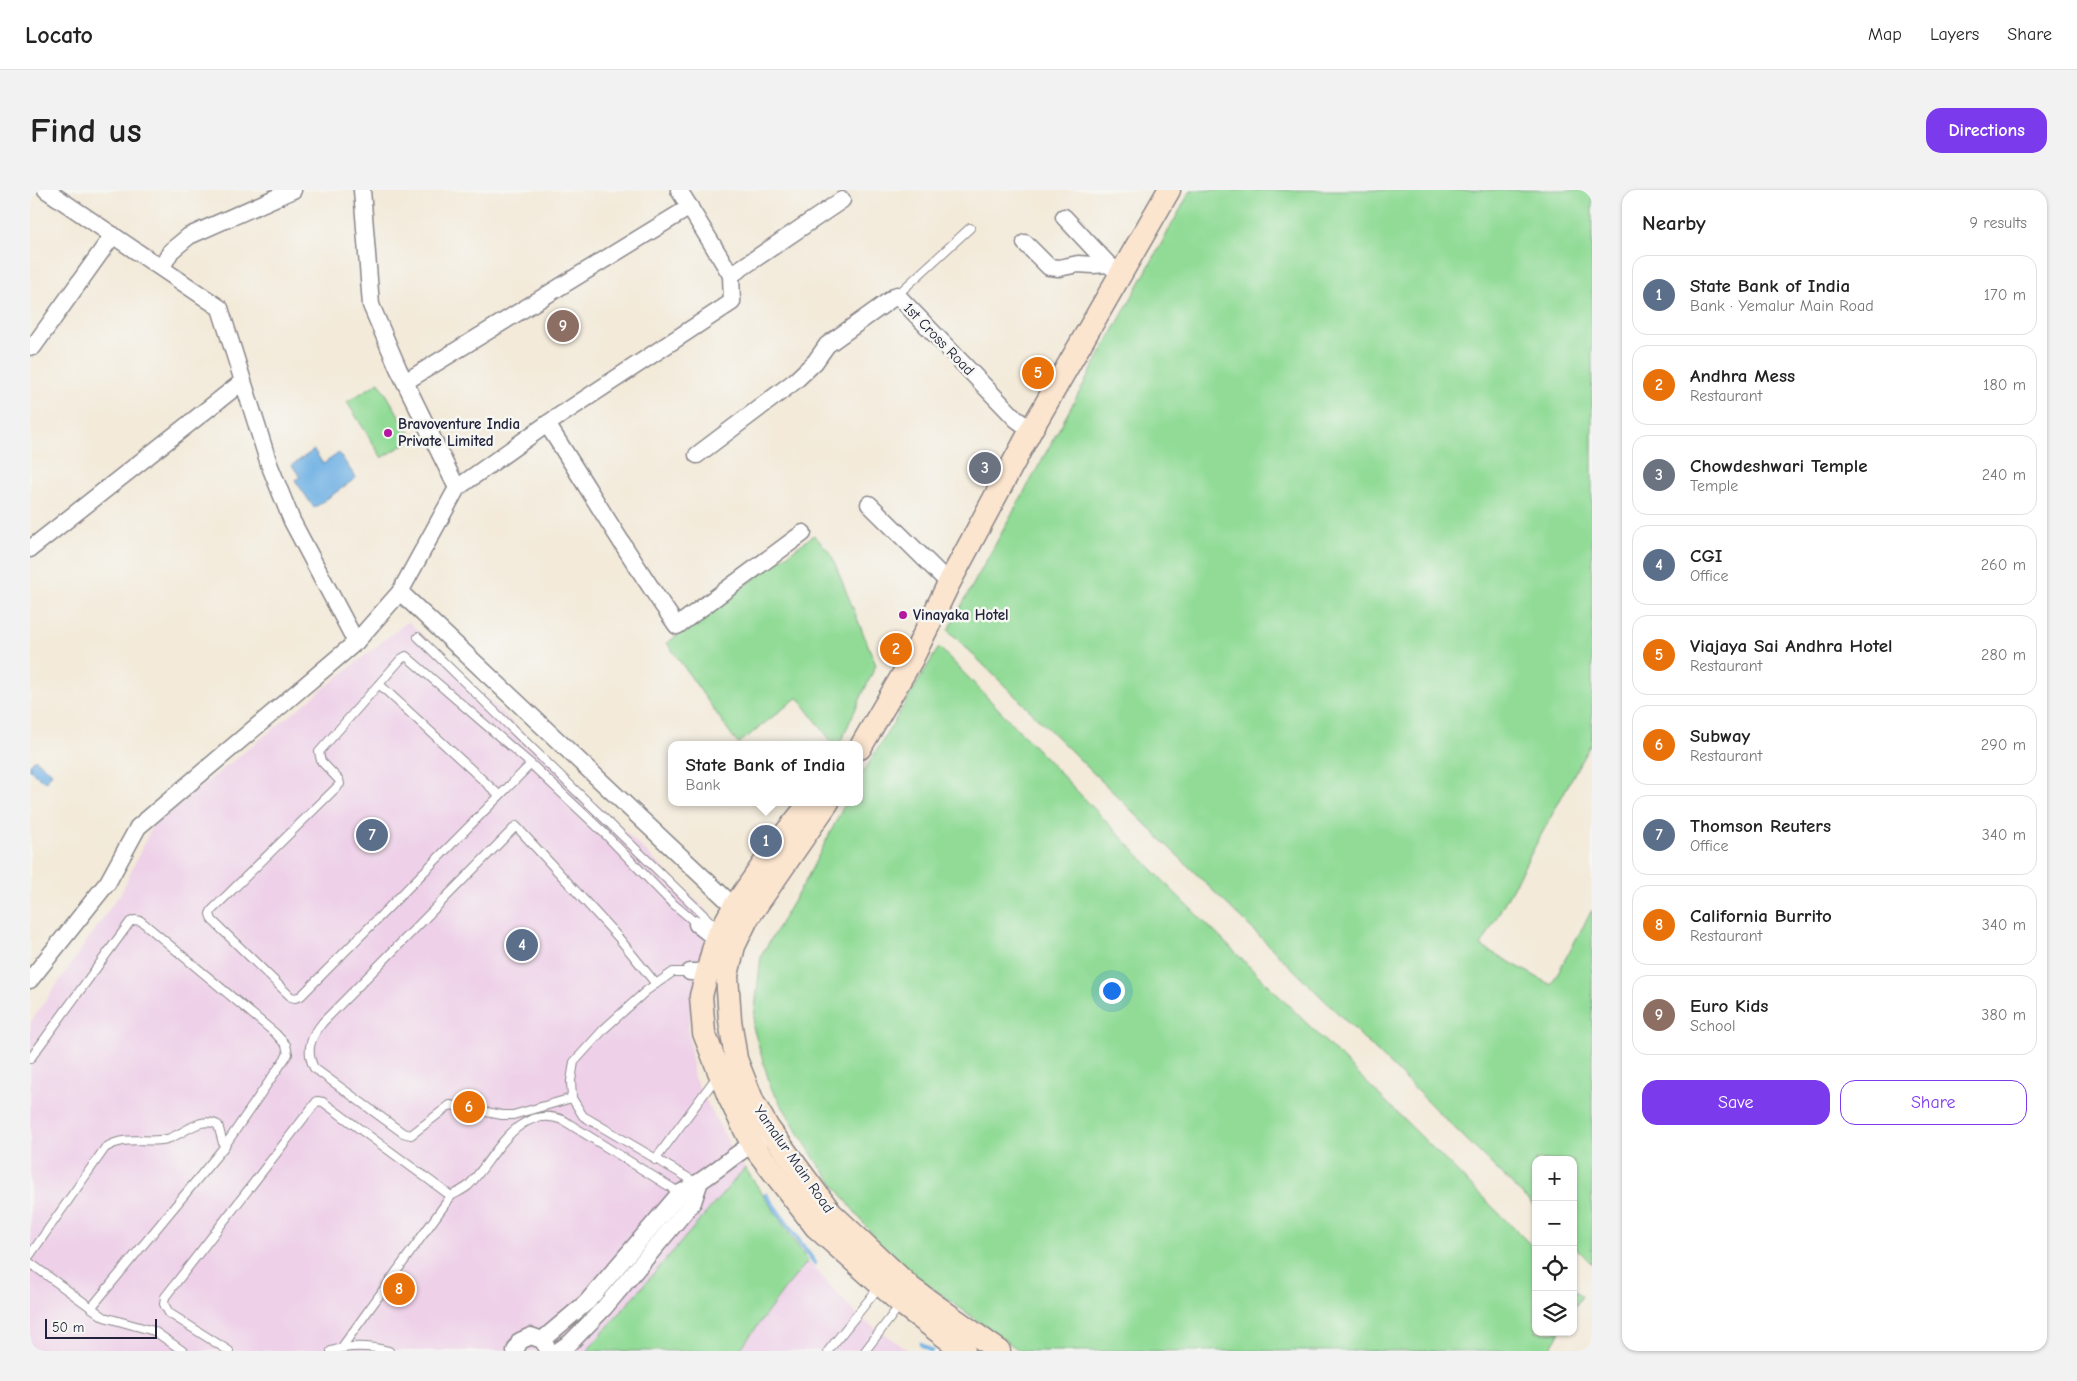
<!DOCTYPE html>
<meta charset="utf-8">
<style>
body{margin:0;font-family:"Comic Neue",sans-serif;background:#f2f2f2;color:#222}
.controls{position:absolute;right:15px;bottom:15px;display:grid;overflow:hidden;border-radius:10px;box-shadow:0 1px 4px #0004}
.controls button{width:45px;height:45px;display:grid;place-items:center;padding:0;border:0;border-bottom:1px solid #e0e0e0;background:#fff;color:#222;font:25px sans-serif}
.scale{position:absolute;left:15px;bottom:12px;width:112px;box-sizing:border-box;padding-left:5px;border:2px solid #22223b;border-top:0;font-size:14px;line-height:18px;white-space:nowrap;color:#22223b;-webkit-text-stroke:4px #f6f6f2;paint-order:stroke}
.you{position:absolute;left:1081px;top:800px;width:18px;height:18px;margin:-12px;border:4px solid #fff;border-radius:50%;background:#1a73e8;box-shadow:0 0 0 8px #1a73e833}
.badge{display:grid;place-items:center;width:32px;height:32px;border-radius:50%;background:#7c3aed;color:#fff;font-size:16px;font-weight:700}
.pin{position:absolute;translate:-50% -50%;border:2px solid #fff;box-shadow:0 1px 5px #0006}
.popup{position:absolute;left:638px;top:551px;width:195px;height:65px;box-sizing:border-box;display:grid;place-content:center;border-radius:10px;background:#fff;filter:drop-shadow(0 1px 4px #0005);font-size:16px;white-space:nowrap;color:#767676}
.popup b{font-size:19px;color:#222}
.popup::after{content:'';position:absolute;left:50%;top:100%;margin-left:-10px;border:10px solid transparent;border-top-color:#fff}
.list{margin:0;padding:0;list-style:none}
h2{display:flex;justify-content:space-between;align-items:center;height:65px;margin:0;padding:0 20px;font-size:21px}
h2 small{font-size:16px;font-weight:400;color:#767676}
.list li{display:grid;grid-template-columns:32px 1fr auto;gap:15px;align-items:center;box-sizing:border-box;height:80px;margin:0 10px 10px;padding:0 10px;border:1px solid #e0e0e0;border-radius:15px}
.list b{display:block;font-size:19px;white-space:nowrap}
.list p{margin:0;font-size:16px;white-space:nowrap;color:#767676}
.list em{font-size:16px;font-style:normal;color:#767676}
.actions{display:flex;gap:10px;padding:15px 20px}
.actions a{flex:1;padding:11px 0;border:1px solid #7c3aed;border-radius:15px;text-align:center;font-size:18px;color:#7c3aed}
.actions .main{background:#7c3aed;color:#fff}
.icon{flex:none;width:28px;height:28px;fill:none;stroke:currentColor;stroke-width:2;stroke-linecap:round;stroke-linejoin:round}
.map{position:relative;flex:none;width:1562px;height:1161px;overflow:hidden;border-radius:15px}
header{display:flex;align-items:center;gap:30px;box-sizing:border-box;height:70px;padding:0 25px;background:#fff;border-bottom:1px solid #e0e0e0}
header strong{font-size:24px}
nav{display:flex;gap:28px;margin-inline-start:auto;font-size:18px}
.intro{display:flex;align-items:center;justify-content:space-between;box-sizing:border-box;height:120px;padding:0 30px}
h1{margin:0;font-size:35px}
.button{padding:12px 22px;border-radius:15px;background:#7c3aed;color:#fff;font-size:18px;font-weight:700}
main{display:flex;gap:30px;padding:0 30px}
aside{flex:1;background:#fff;border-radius:15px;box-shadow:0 1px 4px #0004}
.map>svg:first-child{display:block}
.built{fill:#eed0e8}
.green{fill:#91db96;stroke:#5a7e68}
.water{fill:#70b1e4;stroke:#496a90}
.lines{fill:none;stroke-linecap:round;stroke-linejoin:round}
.stream{stroke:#70b1e4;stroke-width:4.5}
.lane-casing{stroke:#8a868a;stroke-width:10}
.street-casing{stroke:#8a868a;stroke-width:19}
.secondary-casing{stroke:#8a868a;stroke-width:25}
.lane{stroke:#fff;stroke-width:8}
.street{stroke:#fff;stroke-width:16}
.secondary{stroke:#fbe5cf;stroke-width:22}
.poi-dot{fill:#b5179e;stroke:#f6f6f2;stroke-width:2}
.labels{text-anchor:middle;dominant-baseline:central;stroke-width:5;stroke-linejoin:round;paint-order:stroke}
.street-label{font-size:15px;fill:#22223b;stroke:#f6f6f2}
.poi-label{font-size:15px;font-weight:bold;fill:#22223b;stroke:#f6f6f2;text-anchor:start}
</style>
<header>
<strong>Locato</strong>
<nav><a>Map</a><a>Layers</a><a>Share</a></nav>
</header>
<div class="intro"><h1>Find us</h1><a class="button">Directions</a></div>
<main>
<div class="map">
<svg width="1562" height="1161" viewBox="0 0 1562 1161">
<rect width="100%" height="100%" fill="#f6f6f2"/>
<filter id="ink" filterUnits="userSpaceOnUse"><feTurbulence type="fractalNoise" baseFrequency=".02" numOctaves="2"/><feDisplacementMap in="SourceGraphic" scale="10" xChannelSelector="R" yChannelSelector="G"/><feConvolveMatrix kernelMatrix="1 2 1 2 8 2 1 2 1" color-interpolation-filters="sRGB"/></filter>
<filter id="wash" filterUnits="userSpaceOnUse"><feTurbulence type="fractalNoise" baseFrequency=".0096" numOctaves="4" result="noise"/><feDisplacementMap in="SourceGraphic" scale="20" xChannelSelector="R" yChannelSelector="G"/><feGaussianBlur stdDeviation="1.12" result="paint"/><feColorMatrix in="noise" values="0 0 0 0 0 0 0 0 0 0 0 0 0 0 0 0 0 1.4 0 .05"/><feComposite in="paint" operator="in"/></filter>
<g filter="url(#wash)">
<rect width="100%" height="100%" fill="#f3ead9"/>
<!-- built -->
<polygon class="built" points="378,431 680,724 658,837 664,888 702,959 783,1077 829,1127 879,1161 0,1161 0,833 92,701 122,636"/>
<!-- green -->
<g class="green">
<polygon points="1161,0 1562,0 1562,551 1451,756 1521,795 1562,720 1562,1074 1543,1055 1543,970 1506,970 1506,1018 918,440"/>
<polygon points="349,192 383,249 352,268 317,212"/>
<polygon points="784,345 801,364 846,475 809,555 804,555 768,507 708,554 637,453"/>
<polygon points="909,457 1145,703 1506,1060 1506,1142 1530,1142 1518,1161 990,1161 860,1068 786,971 741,898 723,837 731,766 777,688 816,612 830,612 830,588"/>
<polygon points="715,978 778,1071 754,1100 709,1161 557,1161"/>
<polygon points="1543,1098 1552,1106 1543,1120"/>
</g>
<!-- water -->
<g class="water">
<polygon points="284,260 293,274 309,263 326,288 284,318 265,290 270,287 262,275"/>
<polygon points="5,569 22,583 15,592 0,580 0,574"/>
</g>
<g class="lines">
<!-- stream -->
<g class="stream">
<polyline points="736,1005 785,1073"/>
<polyline points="891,1154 901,1161"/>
</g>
</g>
</g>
<g filter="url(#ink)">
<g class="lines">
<defs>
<g id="lane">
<polyline points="867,105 940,38"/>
<polyline points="388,447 689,740"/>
<polyline points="349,494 469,605"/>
<polyline points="501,574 271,806 265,808 261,807 182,730 180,724 182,720 310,594 309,590 291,571 289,562 371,469 376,466 501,574 574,643 640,711 667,734"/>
<polyline points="660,782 643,782 616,801 574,839 544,872 541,891 542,908 553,926 667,993"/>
<polyline points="0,869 100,732 105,730 111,731 245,843 256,855 258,864 194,957"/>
<path d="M 542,908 L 483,925 L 472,925 L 420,915 L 381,945 L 373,943 L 284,878 C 275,860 281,847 293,832 L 486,636 L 588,747 L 626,794"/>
<polyline points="625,970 688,885"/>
<path d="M 421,1006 C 426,1003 433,1000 438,996 C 464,970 486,912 533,930 L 650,1003"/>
<path d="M 0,1065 L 75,958 C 97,944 115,954 137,949 C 155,944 170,925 188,935 L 194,957 L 61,1118"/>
<polyline points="0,1073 74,1127 124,1141 153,1161"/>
<polyline points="199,1161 139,1123 134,1114 135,1107 287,911 293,912 421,1006 312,1157"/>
<path d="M 301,1161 C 320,1155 340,1156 359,1161"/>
<polyline points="798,1161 849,1097"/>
<polyline points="835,1161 870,1115"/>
</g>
<g id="street">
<polyline points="16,0 190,118 239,274 262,331 326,452"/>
<polyline points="332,0 341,115 368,178 427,298"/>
<polyline points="1034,27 1078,74"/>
<polyline points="995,53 1019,77 1029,78 1048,74 1063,75 1078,74 1090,84"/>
<polyline points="132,77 141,61 159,46 263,0"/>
<polyline points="701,85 812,10"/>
<polyline points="3,157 83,45"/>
<polyline points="375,192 660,17"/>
<path d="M 517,234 C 561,302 601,371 647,436 L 773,343"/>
<polyline points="667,265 765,191 785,172 797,155 867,105 986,229 1001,240"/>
<polyline points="839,314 919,393"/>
<polyline points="0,359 212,192"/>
<polyline points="370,402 712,724"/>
<polyline points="667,734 686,749 695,753"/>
<polyline points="660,782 677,782"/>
<polyline points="0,790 78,692 108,637 326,452 370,402 427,298 517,234 702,112 701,85 649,0"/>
<path d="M 512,1150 L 557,1112 L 650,1003 C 680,989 702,964 731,949"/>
<polyline points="485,1161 490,1151 501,1146 512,1150 518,1159"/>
<polyline points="528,1161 541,1152 574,1118 663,1012 669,994"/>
</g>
<g id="secondary">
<polyline points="830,558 882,469 919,393 1001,240 1139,0"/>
<polyline points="781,612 750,650 704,717 686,749 671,806 674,843 699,907 722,954 786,1037 871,1113 934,1161"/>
<polyline points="798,612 717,729 704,756 697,785 700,830 706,869 723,912 738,938 801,1023 882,1099 969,1161"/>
</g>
</defs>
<!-- lane casing -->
<use href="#lane" class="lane-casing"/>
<!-- street casing -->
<use href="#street" class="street-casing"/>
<!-- secondary casing -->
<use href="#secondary" class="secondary-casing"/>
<!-- lane -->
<use href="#lane" class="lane"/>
<!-- street -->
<use href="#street" class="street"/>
<!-- secondary -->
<use href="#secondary" class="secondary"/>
</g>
</g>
<!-- markers -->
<g class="poi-dot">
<circle cx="358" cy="243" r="5"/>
<circle cx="873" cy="425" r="5"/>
</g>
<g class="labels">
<!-- street labels -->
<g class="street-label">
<text transform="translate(909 149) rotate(46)">1st Cross Road</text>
<text transform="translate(764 969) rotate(55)">Yamalur Main Road</text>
</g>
<!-- poi labels -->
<g class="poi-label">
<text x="368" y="234">Bravoventure India<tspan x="368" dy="17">Private Limited</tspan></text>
<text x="883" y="425">Vinayaka Hotel</text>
</g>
</g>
</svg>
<div class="controls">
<button>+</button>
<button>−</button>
<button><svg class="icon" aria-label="locate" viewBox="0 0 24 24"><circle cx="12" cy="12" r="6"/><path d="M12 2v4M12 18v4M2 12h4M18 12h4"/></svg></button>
<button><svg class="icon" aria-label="layers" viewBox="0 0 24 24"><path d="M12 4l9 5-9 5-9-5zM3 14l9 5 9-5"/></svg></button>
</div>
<div class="scale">50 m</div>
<div class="you"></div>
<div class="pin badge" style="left:736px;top:651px;background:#5c6f8a">1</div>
<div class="popup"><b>State Bank of India</b>Bank</div>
<div class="pin badge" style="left:866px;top:459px;background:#e8710a">2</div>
<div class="pin badge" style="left:955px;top:278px;background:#6b7280">3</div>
<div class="pin badge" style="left:492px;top:755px;background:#5c6f8a">4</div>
<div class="pin badge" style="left:1008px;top:183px;background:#e8710a">5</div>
<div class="pin badge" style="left:439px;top:917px;background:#e8710a">6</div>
<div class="pin badge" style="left:342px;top:645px;background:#5c6f8a">7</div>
<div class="pin badge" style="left:369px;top:1099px;background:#e8710a">8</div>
<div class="pin badge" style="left:533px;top:136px;background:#8d6e63">9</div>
</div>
<aside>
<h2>Nearby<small>9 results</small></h2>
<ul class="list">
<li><span class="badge" style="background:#5c6f8a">1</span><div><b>State Bank of India</b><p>Bank · Yemalur Main Road</p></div><em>170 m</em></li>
<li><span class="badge" style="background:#e8710a">2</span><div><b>Andhra Mess</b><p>Restaurant</p></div><em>180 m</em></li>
<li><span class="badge" style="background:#6b7280">3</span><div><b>Chowdeshwari Temple</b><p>Temple</p></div><em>240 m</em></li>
<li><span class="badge" style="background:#5c6f8a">4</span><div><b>CGI</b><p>Office</p></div><em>260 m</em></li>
<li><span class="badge" style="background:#e8710a">5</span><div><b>Viajaya Sai Andhra Hotel</b><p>Restaurant</p></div><em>280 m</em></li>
<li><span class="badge" style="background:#e8710a">6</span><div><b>Subway</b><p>Restaurant</p></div><em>290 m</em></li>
<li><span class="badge" style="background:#5c6f8a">7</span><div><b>Thomson Reuters</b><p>Office</p></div><em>340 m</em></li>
<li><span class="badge" style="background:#e8710a">8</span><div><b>California Burrito</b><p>Restaurant</p></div><em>340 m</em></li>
<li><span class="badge" style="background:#8d6e63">9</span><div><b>Euro Kids</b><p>School</p></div><em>380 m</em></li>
</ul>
<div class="actions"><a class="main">Save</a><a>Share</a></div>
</aside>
</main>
